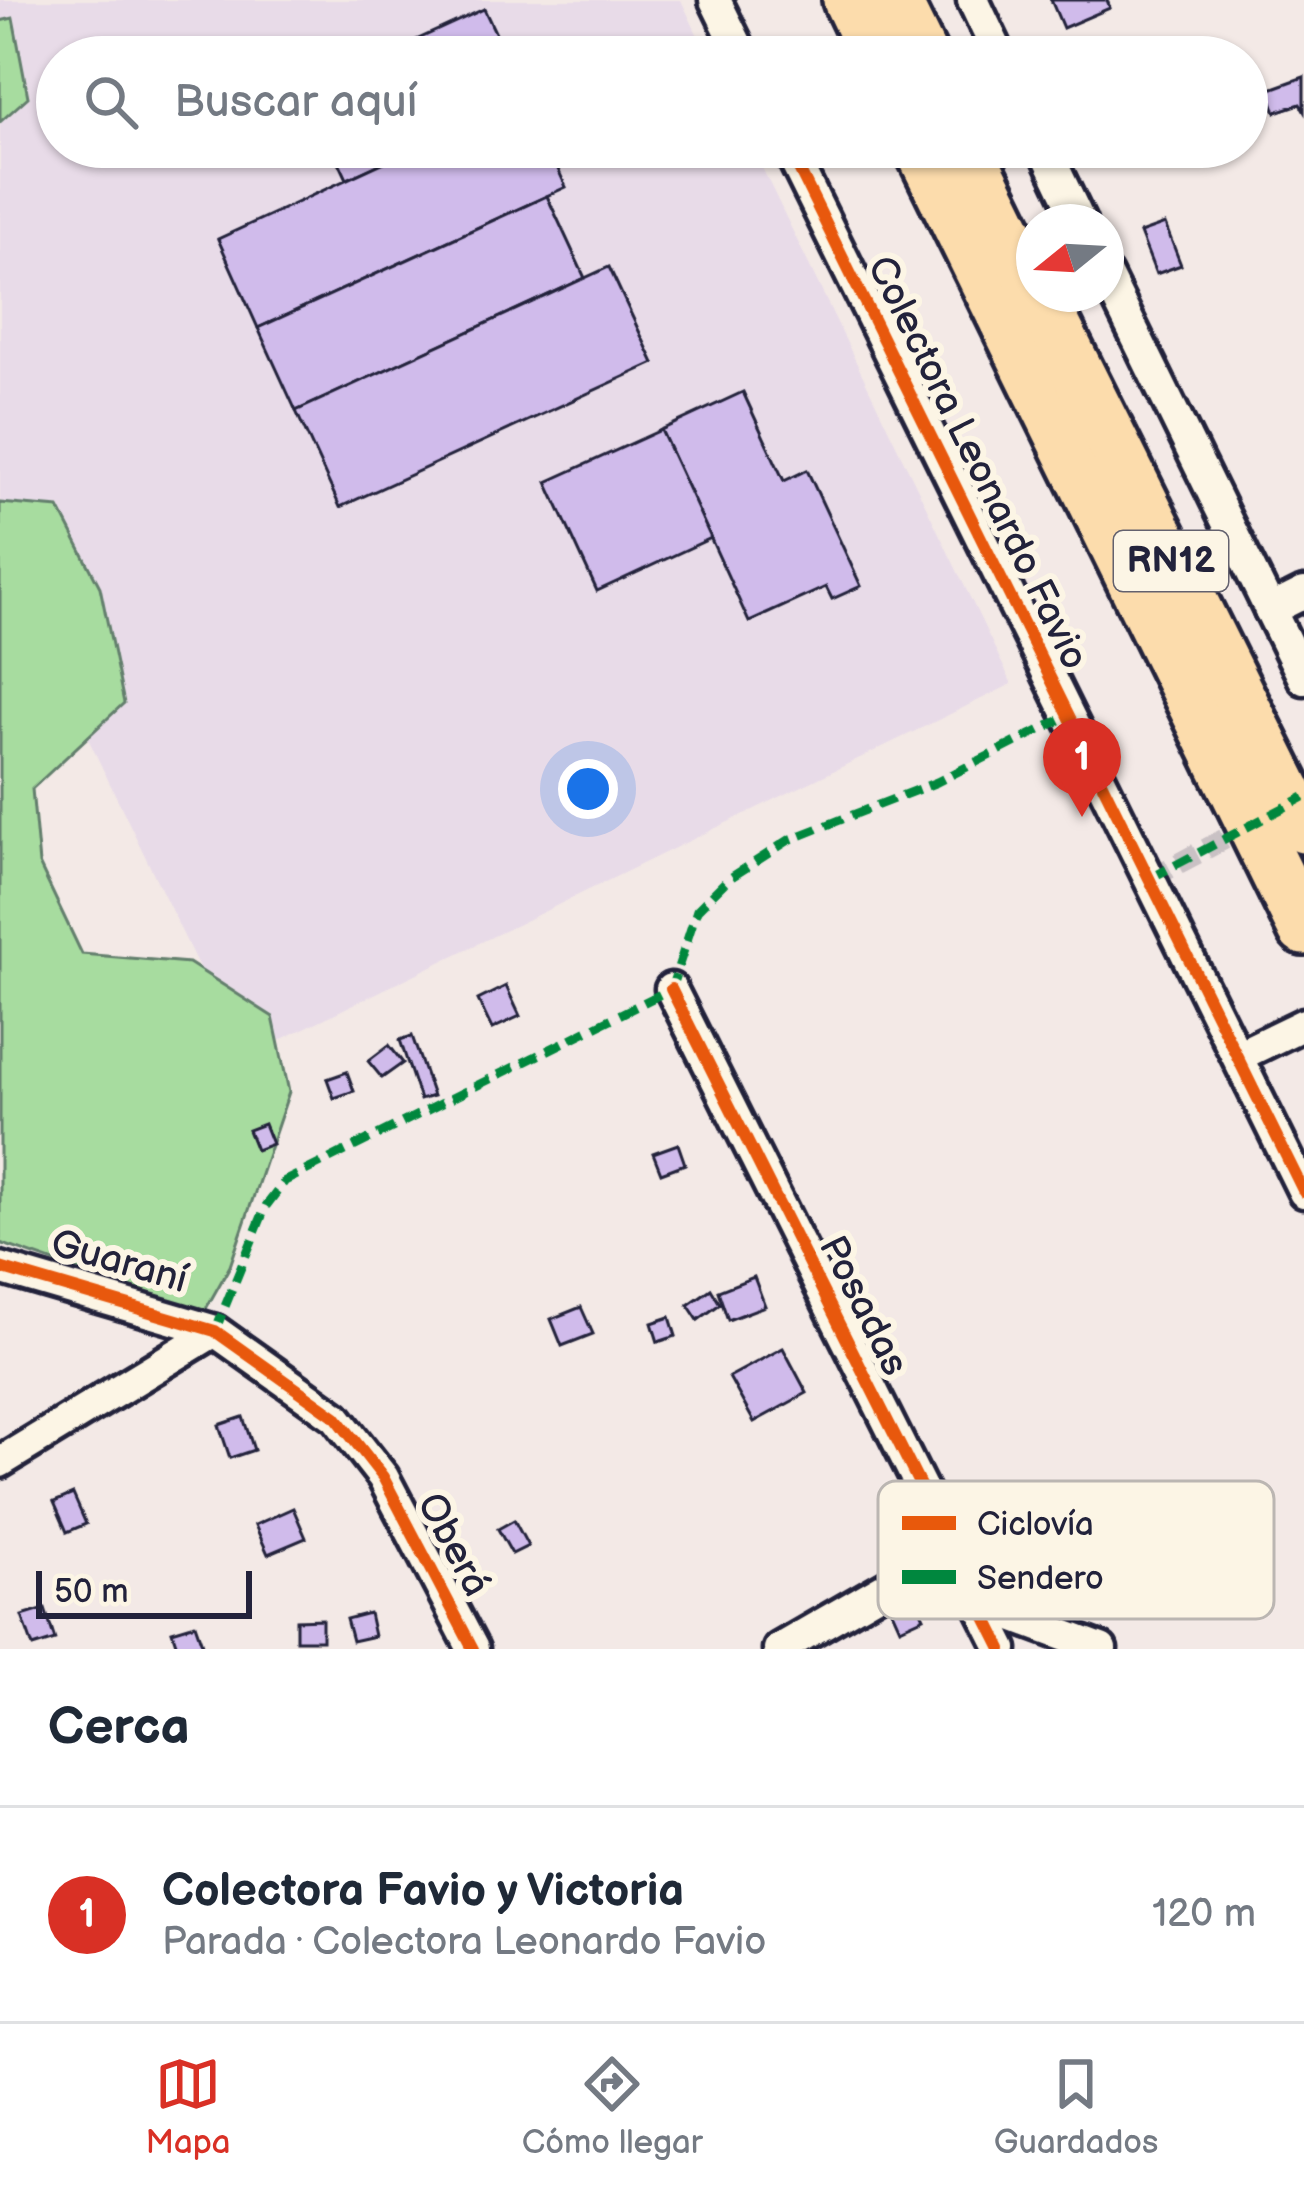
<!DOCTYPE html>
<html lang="es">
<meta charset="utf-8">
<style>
body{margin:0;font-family:"Balsamiq Sans",sans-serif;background:#f6f6f7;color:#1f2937}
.compass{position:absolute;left:1016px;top:204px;width:108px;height:108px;border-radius:50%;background:#fff;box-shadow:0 3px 9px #0004;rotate:252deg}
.scale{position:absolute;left:36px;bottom:30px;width:216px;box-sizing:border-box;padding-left:12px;border:6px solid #22223b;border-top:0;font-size:33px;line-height:42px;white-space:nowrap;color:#22223b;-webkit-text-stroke:9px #fcf5e5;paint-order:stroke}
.you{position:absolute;left:588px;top:789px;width:42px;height:42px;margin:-30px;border:9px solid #fff;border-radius:50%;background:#1a73e8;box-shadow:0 0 0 18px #1a73e833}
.badge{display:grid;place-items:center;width:78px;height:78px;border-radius:50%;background:#d93025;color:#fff;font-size:39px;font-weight:700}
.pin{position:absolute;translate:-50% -99px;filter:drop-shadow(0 3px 6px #0008)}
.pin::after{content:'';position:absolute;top:63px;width:42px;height:36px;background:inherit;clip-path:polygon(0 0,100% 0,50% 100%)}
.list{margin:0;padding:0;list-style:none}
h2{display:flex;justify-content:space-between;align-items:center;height:156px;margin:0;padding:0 48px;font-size:51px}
h2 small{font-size:39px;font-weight:400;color:#747a83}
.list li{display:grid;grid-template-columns:78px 1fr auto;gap:36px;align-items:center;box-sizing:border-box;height:216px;padding:0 48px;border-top:3px solid #e0e1e3}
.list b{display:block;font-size:45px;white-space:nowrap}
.list p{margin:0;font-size:39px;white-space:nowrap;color:#747a83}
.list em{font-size:39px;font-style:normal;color:#747a83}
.icon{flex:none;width:66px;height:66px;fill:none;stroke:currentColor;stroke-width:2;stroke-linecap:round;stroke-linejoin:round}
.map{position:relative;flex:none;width:1304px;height:1649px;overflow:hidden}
.search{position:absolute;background:#fff;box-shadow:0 3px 9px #0004;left:36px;right:36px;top:36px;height:132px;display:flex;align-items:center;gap:30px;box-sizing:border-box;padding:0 42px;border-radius:66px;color:#747a83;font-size:45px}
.sheet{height:372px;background:#fff}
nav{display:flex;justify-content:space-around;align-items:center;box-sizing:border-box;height:168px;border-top:3px solid #e0e1e3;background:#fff;font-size:33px;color:#747a83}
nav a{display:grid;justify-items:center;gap:6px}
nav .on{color:#d93025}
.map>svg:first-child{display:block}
.built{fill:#e8dbe8}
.green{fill:#a7dc9f;stroke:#647f6d;stroke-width:3}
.building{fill:#d0bbeb;stroke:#22223b;stroke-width:3}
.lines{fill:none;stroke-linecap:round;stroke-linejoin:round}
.pedestrian-tunnel{stroke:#c9c1c4;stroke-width:21;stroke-dasharray:21 10;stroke-linecap:butt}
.minor-casing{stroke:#22223b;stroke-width:39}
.trunk-casing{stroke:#22223b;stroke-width:60}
.minor{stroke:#fcf5e5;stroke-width:30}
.trunk{stroke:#fcdcac;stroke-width:51}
.quiet{stroke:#00873e;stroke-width:9;stroke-dasharray:18 9;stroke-linecap:butt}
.cycleway-casing{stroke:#fcf5e5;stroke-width:20}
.cycleway{stroke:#e8590c;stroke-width:12}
.labels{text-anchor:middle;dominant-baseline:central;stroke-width:12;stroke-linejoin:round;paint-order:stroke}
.shield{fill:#fcf5e5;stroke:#63616e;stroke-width:3}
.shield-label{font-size:36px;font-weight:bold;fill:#22223b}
.street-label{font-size:39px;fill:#22223b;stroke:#fcf5e5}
.key{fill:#fcf5e5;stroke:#bbb6b2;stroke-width:3}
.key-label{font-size:33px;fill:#22223b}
</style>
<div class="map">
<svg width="1304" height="1649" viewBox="0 0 1304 1649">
<rect width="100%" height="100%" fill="#f3e9e6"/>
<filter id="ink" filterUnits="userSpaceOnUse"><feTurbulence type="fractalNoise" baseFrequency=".00833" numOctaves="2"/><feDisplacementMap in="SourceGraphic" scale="24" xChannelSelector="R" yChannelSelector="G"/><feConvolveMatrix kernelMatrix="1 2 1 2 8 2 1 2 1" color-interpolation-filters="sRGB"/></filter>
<g filter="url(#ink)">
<!-- built -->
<polygon class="built" points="0,0 681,0 708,57 57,57 57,147 752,147 1012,684 243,1058 0,557"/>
<!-- green -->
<g class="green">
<polygon points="13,18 28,97 0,122 0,21"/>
<polygon points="0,503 59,508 100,587 124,703 32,789 39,864 82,954 189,963 273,1017 289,1092 230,1266 203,1314 0,1243"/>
</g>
<!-- building -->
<g class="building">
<polygon points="1051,0 1107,0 1110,8 1063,28"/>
<polygon points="484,9 507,57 379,57"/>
<polygon points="1304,77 1304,111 1300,104 1276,112 1268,90"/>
<polygon points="332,147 417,147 347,179"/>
<polygon points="417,147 548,147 566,187 258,328 218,239"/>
<polygon points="547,196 585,278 296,411 258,328"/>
<polygon points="1165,224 1181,265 1156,274 1140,233"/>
<polygon points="609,267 654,363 340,507 296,411"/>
<polygon points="743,392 784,481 807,470 861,586 832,599 826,587 749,622 661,430"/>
<polygon points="661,430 711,538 597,591 547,482"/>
<polygon points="506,986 520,1016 492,1029 478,1000"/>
<polygon points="412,1036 433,1096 420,1100 400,1040"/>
<polygon points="389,1045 403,1063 382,1078 368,1061"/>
<polygon points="347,1072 354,1091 334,1098 327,1079"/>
<polygon points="264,1124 272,1144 256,1150 248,1130"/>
<polygon points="678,1144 685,1164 661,1173 653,1153"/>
<polygon points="754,1277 765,1306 728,1320 718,1291"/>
<polygon points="711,1289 720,1304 698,1320 688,1305"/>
<polygon points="581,1307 593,1334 562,1346 551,1319"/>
<polygon points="670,1317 676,1336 658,1342 652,1323"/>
<polygon points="783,1348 807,1393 754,1422 729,1377"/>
<polygon points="243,1417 254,1450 230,1458 219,1425"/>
<polygon points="73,1494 86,1524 67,1532 54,1502"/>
<polygon points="293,1508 306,1538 268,1554 255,1525"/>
<polygon points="514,1520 528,1546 512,1554 498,1529"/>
<polygon points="911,1590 924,1617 900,1628 888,1601"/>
<polygon points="45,1609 55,1640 33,1647 22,1616"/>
<polygon points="369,1613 374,1636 352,1641 346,1619"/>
<polygon points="322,1619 322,1640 296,1640 296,1620"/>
<polygon points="195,1624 203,1647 178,1649 172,1631"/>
</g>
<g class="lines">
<!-- pedestrian-tunnel -->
<polyline class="pedestrian-tunnel" points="1151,878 1251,825"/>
<defs>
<g id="minor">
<polyline points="715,0 743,57"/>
<polyline points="973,0 1000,57"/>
<polyline points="788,147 1304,1192"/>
<polyline points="1044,147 1080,222"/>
<polyline points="1106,275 1304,679"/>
<polyline points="1270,610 1304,593"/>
<polyline points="671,989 1002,1649"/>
<polyline points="1238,1056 1304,1024"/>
<polyline points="0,1268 215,1331 336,1417 383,1477 473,1649"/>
<polyline points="0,1462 215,1331"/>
<polyline points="980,1604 1101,1649"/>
<polyline points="779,1649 952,1549"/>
</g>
<g id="trunk">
<polyline points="849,0 876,57"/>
<polyline points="894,0 922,57"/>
<polyline points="920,147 1304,929"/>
<polyline points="966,147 1034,285"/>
<polyline points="1039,294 1304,827"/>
</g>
</defs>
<!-- minor casing -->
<use href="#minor" class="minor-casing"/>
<!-- trunk casing -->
<use href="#trunk" class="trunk-casing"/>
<!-- minor -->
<use href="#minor" class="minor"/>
<!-- trunk -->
<use href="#trunk" class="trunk"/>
<!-- quiet -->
<g class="quiet">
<polyline points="1151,878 1304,797"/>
<polyline points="215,1331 266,1206 285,1181 671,989 697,910 727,880 789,840 937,782 1068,716"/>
</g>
<defs>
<g id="cycleway">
<polyline points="788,147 1304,1192"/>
<polyline points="671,989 1002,1649"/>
<polyline points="0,1268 215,1331 336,1417 383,1477 473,1649"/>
</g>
</defs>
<!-- cycleway casing -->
<use href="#cycleway" class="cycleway-casing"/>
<!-- cycleway -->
<use href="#cycleway" class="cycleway"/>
</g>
</g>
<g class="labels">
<!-- shield labels -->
<rect class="shield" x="1114" y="531" width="114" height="60" rx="9"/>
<g class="shield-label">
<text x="1171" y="561">RN12</text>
</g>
<!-- street labels -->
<g class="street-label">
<text transform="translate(977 463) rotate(64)">Colectora Leonardo Favio</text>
<text transform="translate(119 1262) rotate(16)">Guaraní</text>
<text transform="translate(863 1306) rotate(63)">Posadas</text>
<text transform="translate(453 1545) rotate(62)">Oberá</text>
</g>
</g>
<!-- legend -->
<rect x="878" y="1481" width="396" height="138" rx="18" class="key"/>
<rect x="902" y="1516" width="54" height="14" fill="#e8590c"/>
<rect x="902" y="1570" width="54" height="14" fill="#00873e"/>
<g class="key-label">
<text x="977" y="1535">Ciclovía</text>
<text x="977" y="1589">Sendero</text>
</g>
</svg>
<svg class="compass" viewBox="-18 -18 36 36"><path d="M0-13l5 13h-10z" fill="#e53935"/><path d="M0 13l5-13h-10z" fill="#747a83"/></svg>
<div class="scale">50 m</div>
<div class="you"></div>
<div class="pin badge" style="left:1082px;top:817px">1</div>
<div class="search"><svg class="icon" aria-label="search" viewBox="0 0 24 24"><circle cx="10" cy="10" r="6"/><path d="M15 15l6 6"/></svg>Buscar aquí</div>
</div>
<section class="sheet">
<h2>Cerca<small></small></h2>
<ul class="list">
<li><span class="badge">1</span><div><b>Colectora Favio y Victoria</b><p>Parada · Colectora Leonardo Favio</p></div><em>120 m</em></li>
</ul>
</section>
<nav>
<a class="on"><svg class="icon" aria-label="map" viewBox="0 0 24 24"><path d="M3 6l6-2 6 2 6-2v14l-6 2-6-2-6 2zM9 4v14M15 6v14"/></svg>Mapa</a>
<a><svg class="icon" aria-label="directions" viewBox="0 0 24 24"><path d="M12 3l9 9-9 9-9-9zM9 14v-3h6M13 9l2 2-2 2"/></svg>Cómo llegar</a>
<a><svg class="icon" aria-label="saved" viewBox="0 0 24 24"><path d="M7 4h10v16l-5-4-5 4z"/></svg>Guardados</a>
</nav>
